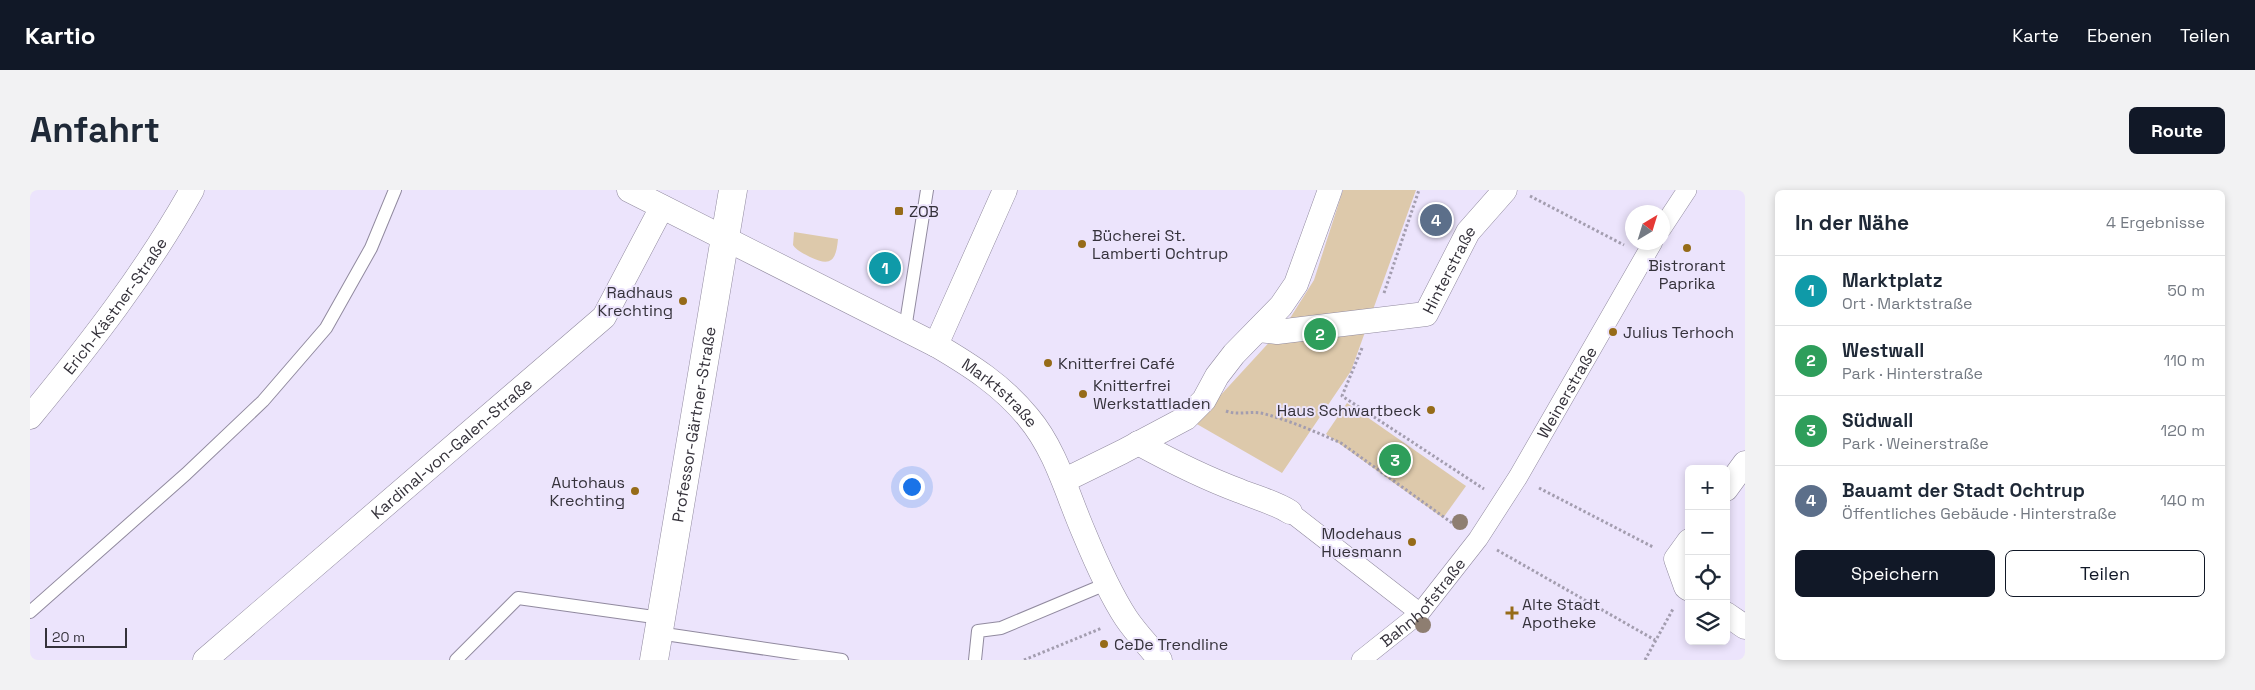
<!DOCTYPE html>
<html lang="de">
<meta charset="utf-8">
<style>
body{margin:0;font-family:"Space Grotesk",sans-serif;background:#f2f2f3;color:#1f2937}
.controls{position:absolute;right:15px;bottom:15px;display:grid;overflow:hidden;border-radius:8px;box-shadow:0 2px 8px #0003}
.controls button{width:45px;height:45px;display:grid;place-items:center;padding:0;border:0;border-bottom:1px solid #e0e1e3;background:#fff;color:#1f2937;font:25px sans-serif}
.compass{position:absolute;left:1595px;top:15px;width:45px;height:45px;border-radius:50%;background:#fff;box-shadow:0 2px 8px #0003;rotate:38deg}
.scale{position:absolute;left:15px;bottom:12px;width:82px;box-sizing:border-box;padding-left:5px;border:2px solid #35323b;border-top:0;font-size:14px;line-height:18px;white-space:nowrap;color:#35323b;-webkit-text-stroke:4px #ece4fc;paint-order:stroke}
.you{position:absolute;left:881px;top:296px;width:18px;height:18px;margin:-12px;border:4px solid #fff;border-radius:50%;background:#1a73e8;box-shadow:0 0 0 8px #1a73e833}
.badge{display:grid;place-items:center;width:32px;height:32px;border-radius:50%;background:#111827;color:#fff;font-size:16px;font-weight:700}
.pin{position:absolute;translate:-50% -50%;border:2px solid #fff;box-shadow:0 1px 5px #0006}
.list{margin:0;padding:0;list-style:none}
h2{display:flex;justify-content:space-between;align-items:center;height:65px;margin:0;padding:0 20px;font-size:21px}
h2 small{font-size:16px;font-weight:400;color:#747a83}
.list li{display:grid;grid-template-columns:32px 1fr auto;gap:15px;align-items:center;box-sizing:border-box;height:70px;padding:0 20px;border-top:1px solid #e0e1e3}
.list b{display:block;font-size:19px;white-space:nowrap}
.list p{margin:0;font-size:16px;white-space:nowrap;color:#747a83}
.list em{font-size:16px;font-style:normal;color:#747a83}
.actions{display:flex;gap:10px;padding:15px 20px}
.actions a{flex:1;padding:11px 0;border:1px solid #111827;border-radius:8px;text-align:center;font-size:18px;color:#111827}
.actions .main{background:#111827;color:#fff}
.icon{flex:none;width:28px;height:28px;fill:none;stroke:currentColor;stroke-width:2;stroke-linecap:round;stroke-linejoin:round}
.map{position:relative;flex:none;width:1715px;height:470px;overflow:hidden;border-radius:8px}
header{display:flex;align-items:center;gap:30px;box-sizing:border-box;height:70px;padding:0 25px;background:#111827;color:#fff}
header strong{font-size:24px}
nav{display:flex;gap:28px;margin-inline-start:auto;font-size:18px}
.intro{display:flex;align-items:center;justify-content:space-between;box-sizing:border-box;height:120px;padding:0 30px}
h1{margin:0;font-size:35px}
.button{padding:12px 22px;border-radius:8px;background:#111827;color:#fff;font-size:18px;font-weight:700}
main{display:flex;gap:30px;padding:0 30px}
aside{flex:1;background:#fff;border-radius:8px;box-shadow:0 2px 8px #0003}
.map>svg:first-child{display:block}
.green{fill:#ddc9ab}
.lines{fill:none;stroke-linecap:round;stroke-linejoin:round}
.service-casing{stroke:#918a9f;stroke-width:14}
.pedestrian-casing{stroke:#918a9f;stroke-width:20}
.minor-casing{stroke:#918a9f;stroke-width:25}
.tertiary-casing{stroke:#918a9f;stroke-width:29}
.path{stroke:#a39daf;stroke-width:3;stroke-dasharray:2.5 2.5;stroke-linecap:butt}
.service{stroke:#fff;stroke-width:12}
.pedestrian{stroke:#fff;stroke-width:19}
.minor{stroke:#fff;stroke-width:24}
.tertiary{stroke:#fff;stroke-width:28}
.tree{fill:#8e7e71}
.poi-dot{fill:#966b18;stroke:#ece4fc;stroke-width:2}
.labels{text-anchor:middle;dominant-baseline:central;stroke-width:4;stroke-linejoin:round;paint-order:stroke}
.poi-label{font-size:16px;fill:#35323b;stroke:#ece4fc;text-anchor:start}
.street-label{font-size:16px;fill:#35323b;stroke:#ece4fc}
</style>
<header>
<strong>Kartio</strong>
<nav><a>Karte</a><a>Ebenen</a><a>Teilen</a></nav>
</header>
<div class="intro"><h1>Anfahrt</h1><a class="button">Route</a></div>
<main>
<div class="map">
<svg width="1715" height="470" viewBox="0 0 1715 470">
<rect width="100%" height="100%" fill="#ece4fc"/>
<!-- green -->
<g class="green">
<polygon points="1313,0 1386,0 1321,181 1252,283 1165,233 1257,133 1284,90"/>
<path d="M 764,42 L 808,49 C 806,71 801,77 780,67 C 773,63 767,61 763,55 Z"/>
<polygon points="1317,213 1436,296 1413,328 1296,244"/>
</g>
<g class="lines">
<defs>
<g id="service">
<polyline points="875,139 897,0"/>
<polyline points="0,422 156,284 233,211 296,138 341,58 365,0"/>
<polyline points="628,443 812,470"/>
<polyline points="426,470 488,408 631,428"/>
<polyline points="945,470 948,441 971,438 1076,394"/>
</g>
<g id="pedestrian">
<polyline points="1632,38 1657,0"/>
<polyline points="1260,322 1390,423"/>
<path id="s1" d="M 1331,470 L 1390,423 L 1448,349 L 1488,287 L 1623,52"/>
</g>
<g id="minor">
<path id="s2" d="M 599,0 L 906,155 C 940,175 972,195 998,227 C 1026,260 1037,304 1054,343 C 1066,372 1079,402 1096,428 C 1106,443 1119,456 1130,470"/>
<path id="s3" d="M 1228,140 L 1247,142 L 1396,124 L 1438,42 L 1475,0"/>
<polyline points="906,155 975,0"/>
<path id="s4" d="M 0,227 C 60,154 116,82 162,0"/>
<path d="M 1108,253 C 1141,271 1175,288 1210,301 C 1227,308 1244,312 1260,322"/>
<polyline points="1035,290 1092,262 1156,228 1174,210 1187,186 1204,164 1251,116 1266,94 1300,0"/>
<polyline points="1696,299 1715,273"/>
<polyline points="1659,351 1646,369 1656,397 1659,399"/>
<polyline points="1696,424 1715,437"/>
<path id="s5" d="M 175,470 L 574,127 L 632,17"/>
</g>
<g id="tertiary">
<path id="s6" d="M 624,470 L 703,0"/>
</g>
</defs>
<!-- service casing -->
<use href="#service" class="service-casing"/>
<!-- pedestrian casing -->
<use href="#pedestrian" class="pedestrian-casing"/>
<!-- minor casing -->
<use href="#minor" class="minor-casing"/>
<!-- tertiary casing -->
<use href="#tertiary" class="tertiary-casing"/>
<!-- path -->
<g class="path">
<polyline points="1500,6 1594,55"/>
<polyline points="1354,103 1389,0"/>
<polyline points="1332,158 1312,206 1454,299"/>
<path d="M 1196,221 C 1209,226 1222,220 1235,224 C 1261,231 1286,242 1311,253 L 1429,338"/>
<polyline points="1509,298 1623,357"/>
<polyline points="1467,360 1625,450"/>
<polyline points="994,470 1072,438"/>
<polyline points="1615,470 1643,419"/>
</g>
<!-- service -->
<use href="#service" class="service"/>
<!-- pedestrian -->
<use href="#pedestrian" class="pedestrian"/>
<!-- minor -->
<use href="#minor" class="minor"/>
<!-- tertiary -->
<use href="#tertiary" class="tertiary"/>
</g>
<!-- trees -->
<g class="tree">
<circle cx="1430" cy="332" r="8"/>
<circle cx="1393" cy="435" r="8"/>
</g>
<!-- markers -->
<g class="poi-dot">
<rect x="864" y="16" width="10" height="10" rx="2.5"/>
<circle cx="1052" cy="54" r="5"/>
<circle cx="1657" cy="58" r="5"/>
<circle cx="653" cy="111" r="5"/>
<circle cx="1583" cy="142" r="5"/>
<circle cx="1018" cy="173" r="5"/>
<circle cx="1053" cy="204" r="5"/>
<circle cx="1401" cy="220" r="5"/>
<circle cx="605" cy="301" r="5"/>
<circle cx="1382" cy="352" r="5"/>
<path d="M1479.5 415.5h5v5h5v5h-5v5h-5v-5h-5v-5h5z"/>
<circle cx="1074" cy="454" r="5"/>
</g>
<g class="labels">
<!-- poi labels -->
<g class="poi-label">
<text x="879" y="21">ZOB</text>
<text x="1062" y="45">Bücherei St.<tspan x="1062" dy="18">Lamberti Ochtrup</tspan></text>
<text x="1657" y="75" text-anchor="middle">Bistrorant<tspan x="1657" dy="18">Paprika</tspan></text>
<text x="643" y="102" text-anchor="end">Radhaus<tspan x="643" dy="18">Krechting</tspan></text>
<text x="1593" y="142">Julius Terhoch</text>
<text x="1028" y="173">Knitterfrei Café</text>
<text x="1063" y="195">Knitterfrei<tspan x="1063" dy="18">Werkstattladen</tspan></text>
<text x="1391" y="220" text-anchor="end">Haus Schwartbeck</text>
<text x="595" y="292" text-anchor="end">Autohaus<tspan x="595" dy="18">Krechting</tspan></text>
<text x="1372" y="343" text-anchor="end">Modehaus<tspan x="1372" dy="18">Huesmann</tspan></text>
<text x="1492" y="414">Alte Stadt<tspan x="1492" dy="18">Apotheke</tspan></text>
<text x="1084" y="454">CeDe Trendline</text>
</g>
<!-- street labels -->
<g class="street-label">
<text stroke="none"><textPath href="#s3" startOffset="219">Hinterstraße</textPath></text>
<text stroke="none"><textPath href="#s4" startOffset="140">Erich-Kästner-Straße</textPath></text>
<text stroke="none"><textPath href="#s1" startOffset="341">Weinerstraße</textPath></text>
<text stroke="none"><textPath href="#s2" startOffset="424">Marktstraße</textPath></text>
<text stroke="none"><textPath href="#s6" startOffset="239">Professor-Gärtner-Straße</textPath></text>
<text stroke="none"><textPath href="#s5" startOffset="325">Kardinal-von-Galen-Straße</textPath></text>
<text stroke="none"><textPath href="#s1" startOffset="85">Bahnhofstraße</textPath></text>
</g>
</g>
</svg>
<div class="controls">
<button>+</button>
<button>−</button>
<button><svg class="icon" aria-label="locate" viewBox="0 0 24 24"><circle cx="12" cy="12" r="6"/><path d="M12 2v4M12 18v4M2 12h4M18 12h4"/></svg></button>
<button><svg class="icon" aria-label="layers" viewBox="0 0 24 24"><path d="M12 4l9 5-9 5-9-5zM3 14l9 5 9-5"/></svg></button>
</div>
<svg class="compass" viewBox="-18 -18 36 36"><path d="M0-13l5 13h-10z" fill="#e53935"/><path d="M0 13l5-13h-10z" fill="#747a83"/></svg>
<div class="scale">20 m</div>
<div class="you"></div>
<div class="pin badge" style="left:855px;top:78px;background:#0f9aa8">1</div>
<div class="pin badge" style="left:1290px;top:144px;background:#2e9e5b">2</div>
<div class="pin badge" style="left:1365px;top:270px;background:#2e9e5b">3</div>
<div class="pin badge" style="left:1406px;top:30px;background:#5c6f8a">4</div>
</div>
<aside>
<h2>In der Nähe<small>4 Ergebnisse</small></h2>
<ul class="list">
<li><span class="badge" style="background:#0f9aa8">1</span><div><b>Marktplatz</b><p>Ort · Marktstraße</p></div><em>50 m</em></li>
<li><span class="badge" style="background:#2e9e5b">2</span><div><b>Westwall</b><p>Park · Hinterstraße</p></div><em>110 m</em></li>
<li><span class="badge" style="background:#2e9e5b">3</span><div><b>Südwall</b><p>Park · Weinerstraße</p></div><em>120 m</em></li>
<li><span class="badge" style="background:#5c6f8a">4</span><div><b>Bauamt der Stadt Ochtrup</b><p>Öffentliches Gebäude · Hinterstraße</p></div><em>140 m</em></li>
</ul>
<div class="actions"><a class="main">Speichern</a><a>Teilen</a></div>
</aside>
</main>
